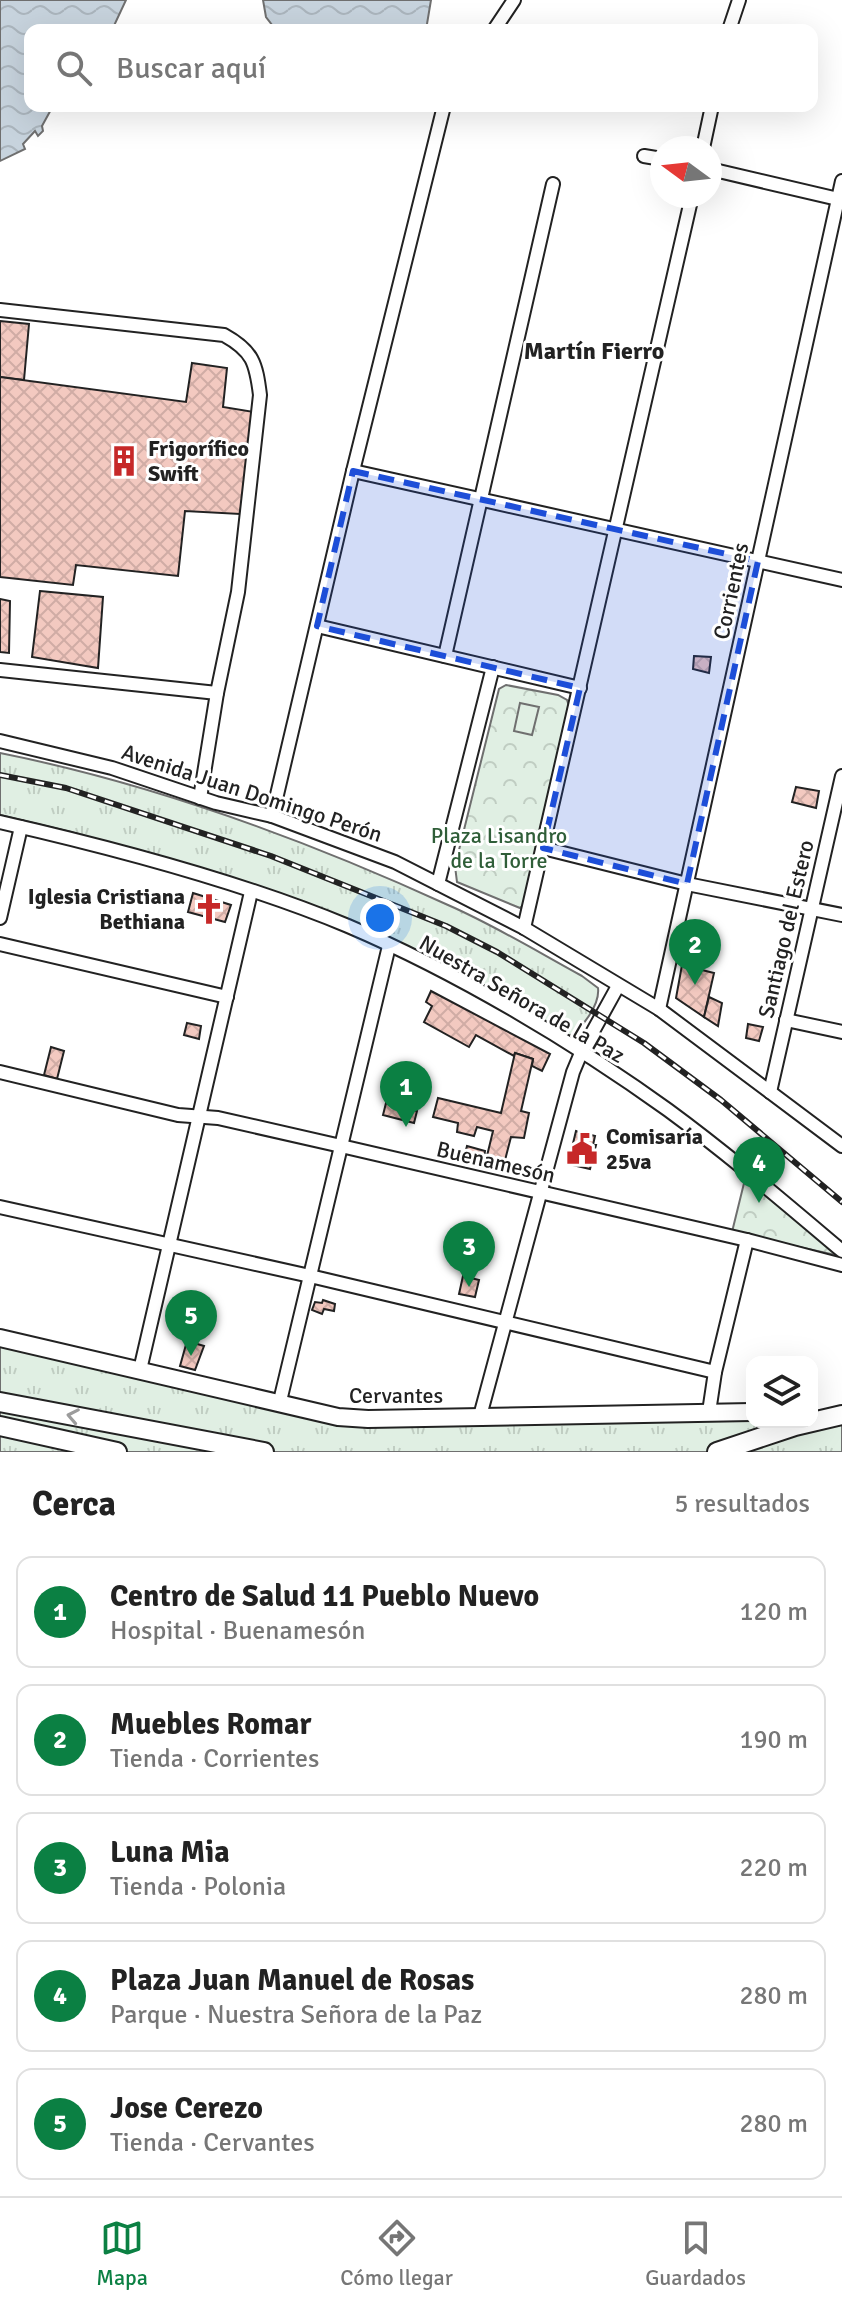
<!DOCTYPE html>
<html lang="es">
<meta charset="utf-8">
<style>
body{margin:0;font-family:Signika,sans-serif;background:#f6f6f6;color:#222}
.controls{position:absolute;right:24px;bottom:24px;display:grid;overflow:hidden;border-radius:16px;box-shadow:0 8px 32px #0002}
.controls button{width:72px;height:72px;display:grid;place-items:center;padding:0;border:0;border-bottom:2px solid #e0e0e0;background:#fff;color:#222;font:40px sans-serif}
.compass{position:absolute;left:650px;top:136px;width:72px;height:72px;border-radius:50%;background:#fff;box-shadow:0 8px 32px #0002;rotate:285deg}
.you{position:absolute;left:380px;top:918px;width:28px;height:28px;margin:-20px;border:6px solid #fff;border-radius:50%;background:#1a73e8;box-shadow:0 0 0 12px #1a73e833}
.badge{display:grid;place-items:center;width:52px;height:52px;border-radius:50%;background:#0b8043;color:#fff;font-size:26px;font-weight:700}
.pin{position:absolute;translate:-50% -66px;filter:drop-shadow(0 2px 4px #0008)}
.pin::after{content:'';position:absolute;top:42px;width:28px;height:24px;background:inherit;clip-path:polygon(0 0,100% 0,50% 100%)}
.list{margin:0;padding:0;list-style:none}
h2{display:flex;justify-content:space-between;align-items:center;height:104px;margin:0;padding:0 32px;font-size:34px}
h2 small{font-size:26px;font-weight:400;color:#767676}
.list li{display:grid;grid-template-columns:52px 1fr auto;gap:24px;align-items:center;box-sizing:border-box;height:112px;margin:0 16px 16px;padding:0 16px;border:2px solid #e0e0e0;border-radius:16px}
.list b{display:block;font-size:30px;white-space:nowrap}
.list p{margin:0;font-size:26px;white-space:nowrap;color:#767676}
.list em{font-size:26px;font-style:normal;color:#767676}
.icon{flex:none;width:44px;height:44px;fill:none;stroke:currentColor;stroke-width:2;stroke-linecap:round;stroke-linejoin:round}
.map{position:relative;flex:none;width:842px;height:1452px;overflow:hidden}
.search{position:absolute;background:#fff;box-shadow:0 8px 32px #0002;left:24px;right:24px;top:24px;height:88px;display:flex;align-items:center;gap:20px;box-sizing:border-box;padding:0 28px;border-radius:16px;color:#767676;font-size:30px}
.sheet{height:744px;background:#fff}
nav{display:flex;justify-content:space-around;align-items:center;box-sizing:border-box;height:112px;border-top:2px solid #e0e0e0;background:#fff;font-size:22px;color:#767676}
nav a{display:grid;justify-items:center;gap:4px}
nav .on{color:#0b8043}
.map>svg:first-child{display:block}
.grass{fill:url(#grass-tufts);stroke:#6f6f6f;stroke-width:2}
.park{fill:url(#park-crowns);stroke:#6f6f6f;stroke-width:2}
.garden{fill:#e0efe3;stroke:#6f6f6f;stroke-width:2}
.water{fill:url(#water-waves);stroke:#6f6f6f;stroke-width:2}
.building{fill:url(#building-cross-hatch);stroke:#222;stroke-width:2}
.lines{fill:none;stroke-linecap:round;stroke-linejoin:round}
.minor-casing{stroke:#222;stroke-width:16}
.major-casing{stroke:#222;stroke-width:20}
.highway-casing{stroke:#222;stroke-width:22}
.minor{stroke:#fff;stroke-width:12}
.major{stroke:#fff;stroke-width:16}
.highway{stroke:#fff;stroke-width:18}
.rail-casing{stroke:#222;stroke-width:6}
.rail{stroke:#fff;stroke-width:3;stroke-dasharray:9;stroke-linecap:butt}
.oneway{stroke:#9c9c9c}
.marked{fill:#1d4ed8;fill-opacity:0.2;stroke:#1d4ed8;stroke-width:6;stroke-dasharray:16 10;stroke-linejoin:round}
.labels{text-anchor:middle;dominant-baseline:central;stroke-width:6;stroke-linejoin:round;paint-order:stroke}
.poi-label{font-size:22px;font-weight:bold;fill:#222;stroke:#fff;text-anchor:start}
.street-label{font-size:22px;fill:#222;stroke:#fff}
.park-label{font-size:22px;fill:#2f5e38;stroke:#fff}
.neighbourhood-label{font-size:24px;font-weight:bold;fill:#222;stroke:#fff}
</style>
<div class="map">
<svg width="842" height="1452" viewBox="0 0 842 1452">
<defs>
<pattern id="grass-tufts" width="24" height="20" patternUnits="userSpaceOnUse" patternTransform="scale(2)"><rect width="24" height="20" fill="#e0efe3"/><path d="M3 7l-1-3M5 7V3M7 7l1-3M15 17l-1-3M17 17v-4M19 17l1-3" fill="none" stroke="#c0cdc2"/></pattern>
<pattern id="park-crowns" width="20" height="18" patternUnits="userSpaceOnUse" patternTransform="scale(2)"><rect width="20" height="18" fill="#e0efe3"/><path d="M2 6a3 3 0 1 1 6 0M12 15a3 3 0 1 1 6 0" fill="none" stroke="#c0cdc2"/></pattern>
<pattern id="water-waves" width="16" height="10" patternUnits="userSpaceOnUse" patternTransform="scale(2)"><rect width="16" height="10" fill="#c7d3dd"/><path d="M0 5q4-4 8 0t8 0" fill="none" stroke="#abb5bd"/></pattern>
<pattern id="building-cross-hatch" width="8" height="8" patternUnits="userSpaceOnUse" patternTransform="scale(2)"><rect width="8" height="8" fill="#f3c9c0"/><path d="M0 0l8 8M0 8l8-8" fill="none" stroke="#d0aca5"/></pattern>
</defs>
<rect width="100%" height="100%" fill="#fff"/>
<!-- grass -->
<g class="grass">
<path d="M 0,753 C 155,784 304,839 448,905 C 494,925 538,952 582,976 L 598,988 C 600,1004 583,1028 569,1036 L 437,962 L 220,876 L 71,832 L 0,815 Z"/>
<polygon points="0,1338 339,1417 752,1412 752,1422 812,1422 812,1412 842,1412 842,1452 0,1452"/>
</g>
<!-- park -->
<g class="park">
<polygon points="506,685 558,695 567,700 570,709 527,902 520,908 457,882 455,866 499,689"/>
<polygon points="746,1175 840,1256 732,1232"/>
</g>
<!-- garden -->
<polygon class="garden" points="520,703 539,707 532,735 514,731"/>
<!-- water -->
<g class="water">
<polygon points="0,0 126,0 112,30 30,30 30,106 53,106 42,126 43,131 38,136 35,131 23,144 25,149 0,161"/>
<polygon points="263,0 431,0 426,30 276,30 266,17"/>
</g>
<!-- building -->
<g class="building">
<polygon points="0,321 29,324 24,380 0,377"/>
<polygon points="192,363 227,368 223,407 254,412 240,514 185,511 178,576 76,565 73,585 0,577 0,377 186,402"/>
<polygon points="40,591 103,597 98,668 32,657"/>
<polygon points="0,599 10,601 9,653 0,652"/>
<polygon points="694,656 711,657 709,673 693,669"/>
<polygon points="796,787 819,791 816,808 792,802"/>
<polygon points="193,893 231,905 225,922 188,912"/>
<polygon points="682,965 714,973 704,1017 676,998"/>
<polygon points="431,991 550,1054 542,1071 532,1066 533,1059 515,1053 514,1056 476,1035 469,1047 424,1022 432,1006 426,1002"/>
<polygon points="709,997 722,1003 718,1026 704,1017"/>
<polygon points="187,1023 201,1026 199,1039 184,1035"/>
<polygon points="748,1024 763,1027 759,1041 746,1038"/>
<polygon points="51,1047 64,1051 57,1079 44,1075"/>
<polygon points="515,1053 533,1059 521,1111 529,1113 524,1138 511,1137 504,1164 486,1160 493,1131 477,1127 474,1136 457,1132 458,1123 433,1117 438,1098 501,1113"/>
<polygon points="386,1103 417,1111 414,1123 383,1115"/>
<polygon points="576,1131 595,1136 593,1145 596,1145 590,1169 568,1164"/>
<polygon points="467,1146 485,1151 483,1163 464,1158"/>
<polygon points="463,1276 479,1280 475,1297 459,1294"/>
<polygon points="323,1300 335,1304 334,1311 324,1309 322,1314 312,1310 315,1302 322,1303"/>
<polygon points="187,1341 204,1346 195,1370 180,1366"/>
</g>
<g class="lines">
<defs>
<g id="minor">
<polyline points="494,30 514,0"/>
<polyline points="729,30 739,0"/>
<polyline points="703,148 712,106"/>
<polyline points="644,156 662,159"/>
<polyline points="710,169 842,200"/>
<path d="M 0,310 L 224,335 C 253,351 256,363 260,395 L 238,592 L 217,693 L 200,798"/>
<polyline points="353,471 842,580"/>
<polyline points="317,626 580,688"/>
<polyline points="445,656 553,184"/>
<polyline points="0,670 217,693"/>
<polyline points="0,741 112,768 216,803 272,816 395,862 524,928 659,1009 842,1146"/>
<polyline points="272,816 353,471 444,106"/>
<path d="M 0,822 C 114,848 240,881 348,926 C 456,972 572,1041 668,1110 C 728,1154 785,1203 842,1251"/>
<polyline points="543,848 687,884 842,915"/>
<polyline points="438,884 493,667"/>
<polyline points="0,918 21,827"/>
<polyline points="524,928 692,196"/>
<polyline points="0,944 227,997"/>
<polyline points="659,1009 842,181"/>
<polyline points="786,1020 842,1032"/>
<polyline points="0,1072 178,1115 218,1118 341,1146 747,1240 842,1265"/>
<polyline points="770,1092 842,776"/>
<polyline points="0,1207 310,1276 715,1372"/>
<polyline points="140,1370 251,892"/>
<polyline points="280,1401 389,946"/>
<polyline points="709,1412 715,1372 747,1240"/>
<polyline points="480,1416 573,1072 581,1053 618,986"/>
</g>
<polyline id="major" points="0,1338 338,1417 368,1419 752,1412"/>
<g id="highway">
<polyline points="0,1402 264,1452"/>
<polyline points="0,1426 117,1452"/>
<polyline points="717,1452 795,1426 842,1415"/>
</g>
</defs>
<!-- minor casing -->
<use href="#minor" class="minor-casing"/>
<!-- major casing -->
<use href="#major" class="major-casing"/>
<!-- highway casing -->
<use href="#highway" class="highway-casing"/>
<!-- minor -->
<use href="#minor" class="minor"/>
<!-- major -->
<use href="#major" class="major"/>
<!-- highway -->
<use href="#highway" class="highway"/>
<defs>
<polyline id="rail" points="0,775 66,788 271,856 446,926 497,952 644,1043 721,1100 842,1202"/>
</defs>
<!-- rail casing -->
<use href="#rail" class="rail-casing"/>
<!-- rail -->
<use href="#rail" class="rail"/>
</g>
<!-- one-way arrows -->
<defs><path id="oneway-chevron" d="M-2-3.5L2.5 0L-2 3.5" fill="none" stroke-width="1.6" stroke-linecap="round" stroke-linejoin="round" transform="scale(2)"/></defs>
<use class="oneway" href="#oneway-chevron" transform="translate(73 1416) rotate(-169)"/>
<!-- marked area -->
<path class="marked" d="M 353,471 L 758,561 L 687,884 L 543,848 L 580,688 L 317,626 Z"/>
<!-- icons -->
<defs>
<symbol id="building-bare" viewBox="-9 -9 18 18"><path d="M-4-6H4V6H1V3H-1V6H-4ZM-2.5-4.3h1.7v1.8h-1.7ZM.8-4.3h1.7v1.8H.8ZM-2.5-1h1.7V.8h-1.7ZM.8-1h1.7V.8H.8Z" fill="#c62828" stroke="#fff" stroke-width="2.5" paint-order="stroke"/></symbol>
<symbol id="church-bare" viewBox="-9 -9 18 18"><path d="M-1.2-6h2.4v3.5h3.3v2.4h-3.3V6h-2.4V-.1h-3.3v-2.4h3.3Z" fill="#c62828" stroke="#fff" stroke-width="2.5" paint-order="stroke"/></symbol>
<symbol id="civic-bare" viewBox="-9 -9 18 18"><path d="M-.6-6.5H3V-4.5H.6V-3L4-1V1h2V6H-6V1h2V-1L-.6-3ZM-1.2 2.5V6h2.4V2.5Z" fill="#c62828" stroke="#fff" stroke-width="2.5" paint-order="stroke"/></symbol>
</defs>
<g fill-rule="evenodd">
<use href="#building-bare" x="102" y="439" width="44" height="44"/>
<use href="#church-bare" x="187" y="887" width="44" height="44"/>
<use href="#civic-bare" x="560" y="1127" width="44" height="44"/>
</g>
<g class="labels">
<!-- poi labels -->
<g class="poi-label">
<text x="148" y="448">Frigorífico<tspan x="148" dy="25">Swift</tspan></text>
<text x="185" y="896" text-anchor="end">Iglesia Cristiana<tspan x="185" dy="25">Bethiana</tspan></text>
<text x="606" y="1136">Comisaría<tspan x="606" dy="25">25va</tspan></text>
</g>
<!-- street labels -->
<g class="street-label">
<text transform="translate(731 591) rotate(-78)">Corrientes</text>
<text transform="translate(252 793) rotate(18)">Avenida Juan Domingo Perón</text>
<text transform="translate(786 929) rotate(-77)">Santiago del Estero</text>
<text transform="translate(522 999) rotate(30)">Nuestra Señora de la Paz</text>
<text transform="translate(496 1162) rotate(13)">Buenamesón</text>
<text x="396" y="1395">Cervantes</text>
</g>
<!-- park labels -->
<g class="park-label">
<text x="499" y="835">Plaza Lisandro<tspan x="499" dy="25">de la Torre</tspan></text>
</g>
<!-- neighbourhood labels -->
<g class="neighbourhood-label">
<text x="594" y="351">Martín Fierro</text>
</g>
</g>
</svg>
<div class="controls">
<button><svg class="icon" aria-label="layers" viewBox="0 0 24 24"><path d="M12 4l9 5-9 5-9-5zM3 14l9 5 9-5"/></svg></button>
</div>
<svg class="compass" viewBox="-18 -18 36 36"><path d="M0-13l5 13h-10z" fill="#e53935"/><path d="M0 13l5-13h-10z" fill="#767676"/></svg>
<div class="you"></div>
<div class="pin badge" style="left:406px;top:1127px">1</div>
<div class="pin badge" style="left:695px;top:985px">2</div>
<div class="pin badge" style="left:469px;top:1287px">3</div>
<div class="pin badge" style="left:759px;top:1203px">4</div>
<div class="pin badge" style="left:191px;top:1356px">5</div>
<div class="search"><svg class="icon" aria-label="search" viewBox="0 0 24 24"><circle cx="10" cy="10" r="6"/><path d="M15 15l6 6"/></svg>Buscar aquí</div>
</div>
<section class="sheet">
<h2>Cerca<small>5 resultados</small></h2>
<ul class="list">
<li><span class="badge">1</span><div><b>Centro de Salud 11 Pueblo Nuevo</b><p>Hospital · Buenamesón</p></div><em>120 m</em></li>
<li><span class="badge">2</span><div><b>Muebles Romar</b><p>Tienda · Corrientes</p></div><em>190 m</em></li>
<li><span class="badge">3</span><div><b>Luna Mia</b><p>Tienda · Polonia</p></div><em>220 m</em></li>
<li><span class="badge">4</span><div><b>Plaza Juan Manuel de Rosas</b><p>Parque · Nuestra Señora de la Paz</p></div><em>280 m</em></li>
<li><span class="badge">5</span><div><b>Jose Cerezo</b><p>Tienda · Cervantes</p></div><em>280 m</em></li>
</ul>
</section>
<nav>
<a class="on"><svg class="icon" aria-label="map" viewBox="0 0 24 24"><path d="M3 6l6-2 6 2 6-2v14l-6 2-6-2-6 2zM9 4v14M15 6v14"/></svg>Mapa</a>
<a><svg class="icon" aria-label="directions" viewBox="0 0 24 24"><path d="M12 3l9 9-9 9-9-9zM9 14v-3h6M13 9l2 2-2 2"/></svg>Cómo llegar</a>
<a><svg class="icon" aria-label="saved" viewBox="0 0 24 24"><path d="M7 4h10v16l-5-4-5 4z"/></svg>Guardados</a>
</nav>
